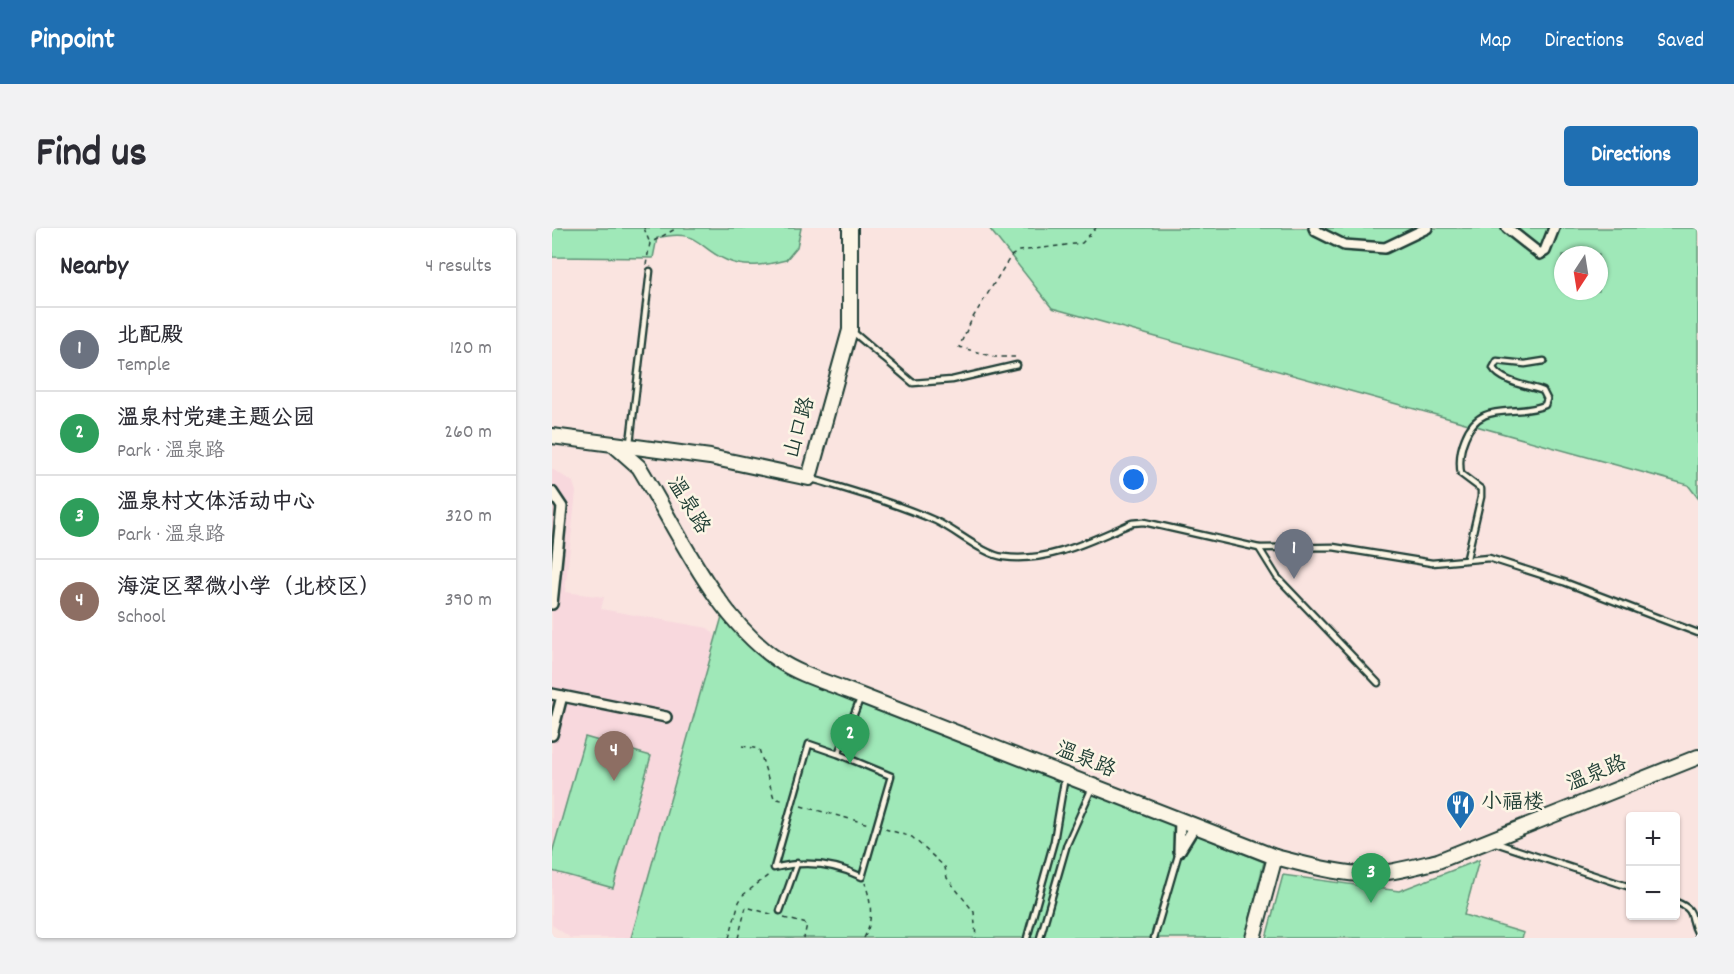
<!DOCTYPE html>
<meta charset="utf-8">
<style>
body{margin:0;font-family:Dekko,"LXGW WenKai TC",sans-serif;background:#f2f2f3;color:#2b2b33}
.controls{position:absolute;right:18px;bottom:18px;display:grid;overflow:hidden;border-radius:6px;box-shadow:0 2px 4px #0004}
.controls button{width:54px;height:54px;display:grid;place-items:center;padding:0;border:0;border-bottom:2px solid #e1e1e2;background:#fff;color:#2b2b33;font:30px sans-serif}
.compass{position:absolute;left:1002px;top:18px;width:54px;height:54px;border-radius:50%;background:#fff;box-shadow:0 2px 4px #0004;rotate:192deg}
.you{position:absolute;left:582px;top:252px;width:21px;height:21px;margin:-15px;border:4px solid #fff;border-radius:50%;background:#1a73e8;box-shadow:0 0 0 9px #1a73e833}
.badge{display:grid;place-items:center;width:39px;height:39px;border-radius:50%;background:#1f6fb2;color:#fff;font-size:20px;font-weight:700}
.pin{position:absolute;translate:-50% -50px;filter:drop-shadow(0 2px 3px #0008)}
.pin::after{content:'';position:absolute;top:32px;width:21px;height:18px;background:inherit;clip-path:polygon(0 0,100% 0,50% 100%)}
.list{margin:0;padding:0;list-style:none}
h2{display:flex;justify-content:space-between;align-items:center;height:78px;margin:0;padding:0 24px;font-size:26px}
h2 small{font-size:20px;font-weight:400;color:#7c7c81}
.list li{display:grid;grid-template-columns:39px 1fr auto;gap:18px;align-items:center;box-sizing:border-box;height:84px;padding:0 24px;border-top:2px solid #e1e1e2}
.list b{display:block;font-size:22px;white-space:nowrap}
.list p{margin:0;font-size:20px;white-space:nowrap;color:#7c7c81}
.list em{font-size:20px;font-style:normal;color:#7c7c81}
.map{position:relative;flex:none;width:1146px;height:710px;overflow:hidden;border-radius:6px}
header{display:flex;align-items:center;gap:36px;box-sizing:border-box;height:84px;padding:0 30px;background:#1f6fb2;color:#fff}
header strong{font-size:28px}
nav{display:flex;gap:33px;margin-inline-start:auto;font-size:21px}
.intro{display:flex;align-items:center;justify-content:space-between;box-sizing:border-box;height:144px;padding:0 36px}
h1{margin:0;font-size:42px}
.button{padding:15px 27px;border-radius:6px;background:#1f6fb2;color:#fff;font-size:21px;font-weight:700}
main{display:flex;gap:36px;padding:0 36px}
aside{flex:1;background:#fff;border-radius:6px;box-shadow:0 2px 4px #0004}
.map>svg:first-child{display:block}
.built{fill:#f8d8dd}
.green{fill:#9fe8b8;stroke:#5f9276;stroke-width:1.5;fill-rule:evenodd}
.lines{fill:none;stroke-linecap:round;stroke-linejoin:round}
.lane-casing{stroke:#1f3d34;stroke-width:9}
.street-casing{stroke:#1f3d34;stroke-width:14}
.secondary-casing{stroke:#1f3d34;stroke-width:18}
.path{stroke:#1f3d34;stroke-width:1.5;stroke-dasharray:4.5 4.5;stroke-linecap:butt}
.lane{stroke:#fcf5e5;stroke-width:4.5}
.street{stroke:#fcf5e5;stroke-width:9}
.secondary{stroke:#fcf5e5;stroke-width:14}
.labels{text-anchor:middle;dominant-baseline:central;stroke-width:5;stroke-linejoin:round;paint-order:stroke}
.street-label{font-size:21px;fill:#1f3d34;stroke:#fcf5e5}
.poi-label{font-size:21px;fill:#1f3d34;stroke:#fcf5e5;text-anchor:start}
</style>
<header>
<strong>Pinpoint</strong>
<nav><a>Map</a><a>Directions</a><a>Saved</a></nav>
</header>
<div class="intro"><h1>Find us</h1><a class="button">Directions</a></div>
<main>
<aside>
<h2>Nearby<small>4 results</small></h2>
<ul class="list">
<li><span class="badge" style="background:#6b7280">1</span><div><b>北配殿</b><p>Temple</p></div><em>120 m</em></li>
<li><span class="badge" style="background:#2e9e5b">2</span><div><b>温泉村党建主题公园</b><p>Park · 温泉路</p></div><em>260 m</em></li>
<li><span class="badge" style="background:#2e9e5b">3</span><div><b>温泉村文体活动中心</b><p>Park · 温泉路</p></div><em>320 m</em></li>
<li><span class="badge" style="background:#8d6e63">4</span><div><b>海淀区翠微小学（北校区）</b><p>School</p></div><em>390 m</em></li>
</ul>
</aside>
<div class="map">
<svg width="1146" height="710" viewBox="0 0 1146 710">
<rect width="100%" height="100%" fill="#fae4e0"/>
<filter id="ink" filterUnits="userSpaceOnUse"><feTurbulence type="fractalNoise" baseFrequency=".0167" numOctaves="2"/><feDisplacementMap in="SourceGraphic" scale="12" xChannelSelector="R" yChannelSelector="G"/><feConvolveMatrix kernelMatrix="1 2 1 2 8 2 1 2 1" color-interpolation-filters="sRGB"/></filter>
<g filter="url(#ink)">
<!-- built -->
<polygon class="built" points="0,241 21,254 24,264 13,364 52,369 49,381 156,400 165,409 79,710 19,710 0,697"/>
<!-- green -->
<g class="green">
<path d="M 0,0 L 249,0 L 245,19 L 234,32 C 214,37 194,41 174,32 C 144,19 147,0 105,10 L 101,30 L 0,29 Z"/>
<path d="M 437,0 L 1146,0 L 1146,270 L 1136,257 L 500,80 ZM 1011,27 L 1047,27 L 1047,63 L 1011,63 Z"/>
<polygon points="171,385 222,437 712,634 693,710 79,710"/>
<polygon points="33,509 99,528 61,660 0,643 0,625"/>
<polygon points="927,632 912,687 972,705 970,710 714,710 731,647 847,663"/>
</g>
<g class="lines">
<defs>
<g id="lane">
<polyline points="301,104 361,155 400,152 465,137"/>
<polyline points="78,215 98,43"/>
<path d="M 257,250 C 300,263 343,275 384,293 C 405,303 432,327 452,329 C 497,335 540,312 580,295 L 592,294 L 707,320 L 781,319 L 880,335 L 937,330 L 1012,354 L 1146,405"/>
<polyline points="707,320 725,349 826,455"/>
<path d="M 915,330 L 929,269 L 929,261 L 909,246 C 907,234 908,222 913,210 C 928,171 962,190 993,177 L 995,171 L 991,163 C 977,158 949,154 941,140 L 945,133 L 973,136 L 992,133"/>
<path d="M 286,526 L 339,548 L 310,649 C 282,635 253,632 222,640 L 257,516 L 286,526 L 308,471"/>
<polyline points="941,614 1078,659"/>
<path d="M 1124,674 C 1146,683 1136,688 1146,706"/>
<polyline points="228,683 245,635"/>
<polyline points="475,710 502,613 513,548"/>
<polyline points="488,710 515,616 540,560"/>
<polyline points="602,710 627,624"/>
</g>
<g id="street">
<polyline points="762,0 764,3 792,17 833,20 875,0"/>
<polyline points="955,0 988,26 993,23 1002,0"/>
<polyline points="0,264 10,279 0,376"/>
<polyline points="0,466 10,468 0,507"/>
<polyline points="10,468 114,489"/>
<polyline points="628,592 627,624 643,598"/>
</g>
<g id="secondary">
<path d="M 0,208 L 61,216 L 87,239 C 127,304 162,388 226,432 C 246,446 274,454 297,463 L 723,629 C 751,636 779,644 807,646 C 833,647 861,639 886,633 L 1146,529"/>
<polyline points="62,216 158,229 257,250 298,102 298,0"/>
<polyline points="701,710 723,629"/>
</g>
</defs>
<!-- lane casing -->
<use href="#lane" class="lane-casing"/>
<!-- street casing -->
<use href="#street" class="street-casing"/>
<!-- secondary casing -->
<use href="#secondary" class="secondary-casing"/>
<!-- path -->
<g class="path">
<polyline points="92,0 97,13"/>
<polyline points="94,37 98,15 125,0"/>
<polyline points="463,129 443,129 407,119 420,91 459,28 467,23 530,15 544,0"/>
<polyline points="190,518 207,521 222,570 233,573"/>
<polyline points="249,578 317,596"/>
<polyline points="333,601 360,609 393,639 395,650 422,684 424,710"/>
<polyline points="232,690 255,696 252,710"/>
<polyline points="177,710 187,674 191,667 218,646"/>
<polyline points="186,710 194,679 222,687"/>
<path d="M 312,710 C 322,692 319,673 313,655"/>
</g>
<!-- lane -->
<use href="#lane" class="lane"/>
<!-- street -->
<use href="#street" class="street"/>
<!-- secondary -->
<use href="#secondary" class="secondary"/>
</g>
</g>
<!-- icons -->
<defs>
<symbol id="restaurant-pin" viewBox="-11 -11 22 30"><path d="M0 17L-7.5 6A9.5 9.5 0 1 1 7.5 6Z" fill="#1f6fb2" stroke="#fcf5e5"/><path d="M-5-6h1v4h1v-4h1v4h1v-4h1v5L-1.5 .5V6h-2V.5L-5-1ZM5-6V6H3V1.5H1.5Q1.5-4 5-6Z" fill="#fff"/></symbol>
</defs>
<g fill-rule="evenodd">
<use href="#restaurant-pin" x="892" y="560" width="33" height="45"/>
</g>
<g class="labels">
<!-- street labels -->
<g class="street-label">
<text transform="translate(249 200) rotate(-74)">山口路</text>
<text transform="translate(135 278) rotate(59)">温泉路</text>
<text transform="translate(533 533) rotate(22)">温泉路</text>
<text transform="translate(1045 547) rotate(-22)">温泉路</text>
</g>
<!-- poi labels -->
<g class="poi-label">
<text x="929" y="576">小福楼</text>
</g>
</g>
</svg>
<div class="controls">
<button>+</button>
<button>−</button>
</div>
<svg class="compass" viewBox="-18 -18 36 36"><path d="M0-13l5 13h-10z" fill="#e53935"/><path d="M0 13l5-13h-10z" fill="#7c7c81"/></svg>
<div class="you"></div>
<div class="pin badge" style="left:742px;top:351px;background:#6b7280">1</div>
<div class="pin badge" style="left:298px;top:536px;background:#2e9e5b">2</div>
<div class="pin badge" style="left:819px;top:675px;background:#2e9e5b">3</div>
<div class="pin badge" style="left:62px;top:553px;background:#8d6e63">4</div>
</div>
</main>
